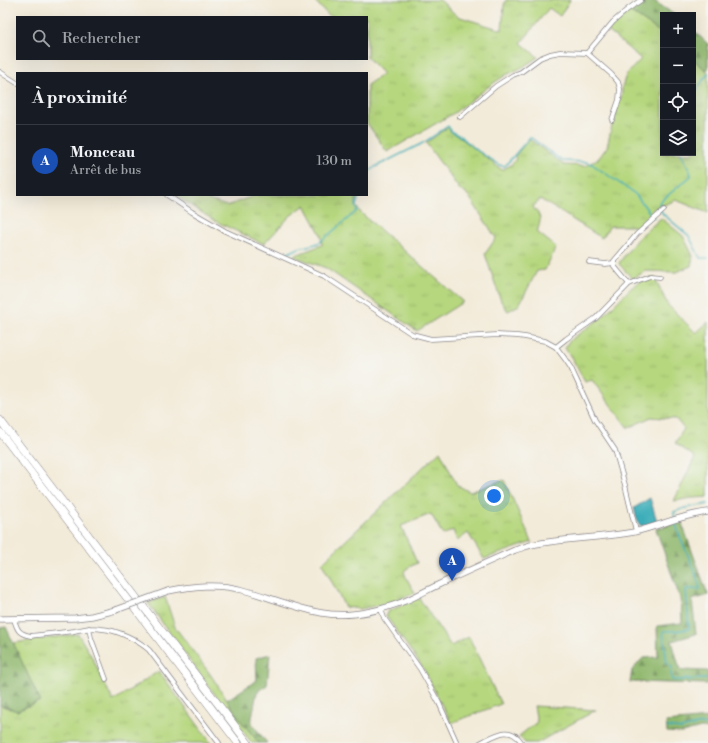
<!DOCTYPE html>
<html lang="fr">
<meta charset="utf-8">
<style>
body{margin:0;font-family:"Libre Bodoni",serif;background:#242831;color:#f1f3f6}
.controls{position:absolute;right:12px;top:12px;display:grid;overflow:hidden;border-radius:0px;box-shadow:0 4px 16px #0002}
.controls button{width:36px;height:36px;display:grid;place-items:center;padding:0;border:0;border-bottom:1px solid #363941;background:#171b24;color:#f1f3f6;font:20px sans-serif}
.you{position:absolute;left:494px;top:496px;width:14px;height:14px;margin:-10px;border:3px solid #fff;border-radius:50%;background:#1a73e8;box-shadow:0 0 0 6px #1a73e833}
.badge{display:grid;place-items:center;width:26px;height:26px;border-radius:50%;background:#ea580c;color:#fff;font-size:13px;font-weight:700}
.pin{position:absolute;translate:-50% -33px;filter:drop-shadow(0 1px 2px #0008)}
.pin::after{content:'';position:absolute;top:21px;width:14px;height:12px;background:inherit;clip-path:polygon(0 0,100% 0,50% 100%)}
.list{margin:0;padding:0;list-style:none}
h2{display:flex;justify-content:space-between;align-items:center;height:52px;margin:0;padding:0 16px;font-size:17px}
h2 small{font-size:13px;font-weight:400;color:#9ea1a6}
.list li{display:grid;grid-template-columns:26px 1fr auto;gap:12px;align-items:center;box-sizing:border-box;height:72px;padding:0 16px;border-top:1px solid #363941}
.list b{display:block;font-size:15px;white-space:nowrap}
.list p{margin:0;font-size:13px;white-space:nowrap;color:#9ea1a6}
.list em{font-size:13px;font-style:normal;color:#9ea1a6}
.icon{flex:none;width:22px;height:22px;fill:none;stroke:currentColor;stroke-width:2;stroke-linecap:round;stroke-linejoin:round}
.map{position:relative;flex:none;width:708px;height:743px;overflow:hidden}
.search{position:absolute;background:#171b24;box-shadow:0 4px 16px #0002;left:16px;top:16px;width:352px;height:44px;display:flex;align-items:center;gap:10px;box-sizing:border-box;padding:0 14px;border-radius:0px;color:#9ea1a6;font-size:15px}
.panel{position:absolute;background:#171b24;box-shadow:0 4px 16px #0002;left:16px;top:72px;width:352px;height:124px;border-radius:0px}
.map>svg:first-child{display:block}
.grass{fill:url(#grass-tufts);stroke:#6c7c5c}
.forest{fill:url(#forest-firs);stroke:#596d54}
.water{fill:#3eaeb9;stroke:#30687a}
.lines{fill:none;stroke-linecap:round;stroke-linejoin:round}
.stream{stroke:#3eaeb9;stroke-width:1.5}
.street-casing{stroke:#8a868a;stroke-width:5.5}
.secondary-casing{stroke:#8a868a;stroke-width:7}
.highway-casing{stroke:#8a868a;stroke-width:8}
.street{stroke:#fff;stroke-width:4}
.secondary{stroke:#fff;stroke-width:5.5}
.highway{stroke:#fff;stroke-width:7}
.secondary-bridge-casing{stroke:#8a868a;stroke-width:7;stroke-linecap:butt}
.secondary-bridge{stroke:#fff;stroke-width:5.5}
</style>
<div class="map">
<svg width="708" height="743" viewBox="0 0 708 743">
<defs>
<pattern id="grass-tufts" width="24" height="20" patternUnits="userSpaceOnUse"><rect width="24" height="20" fill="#b6d77e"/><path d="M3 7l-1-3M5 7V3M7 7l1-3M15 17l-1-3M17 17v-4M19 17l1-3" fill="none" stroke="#9cb86e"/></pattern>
<pattern id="forest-firs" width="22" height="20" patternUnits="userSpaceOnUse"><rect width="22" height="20" fill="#90b86d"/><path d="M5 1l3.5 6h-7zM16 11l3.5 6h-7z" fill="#75955b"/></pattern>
</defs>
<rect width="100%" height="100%" fill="#f6f6f2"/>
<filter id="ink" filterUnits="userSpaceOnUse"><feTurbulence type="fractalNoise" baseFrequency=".025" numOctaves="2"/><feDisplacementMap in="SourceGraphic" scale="8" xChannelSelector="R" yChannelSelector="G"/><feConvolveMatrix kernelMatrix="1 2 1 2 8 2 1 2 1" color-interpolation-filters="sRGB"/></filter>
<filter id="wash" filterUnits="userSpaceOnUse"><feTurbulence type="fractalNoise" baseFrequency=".012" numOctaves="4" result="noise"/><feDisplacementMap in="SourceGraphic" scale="16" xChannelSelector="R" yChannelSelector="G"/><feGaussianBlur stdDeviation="0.9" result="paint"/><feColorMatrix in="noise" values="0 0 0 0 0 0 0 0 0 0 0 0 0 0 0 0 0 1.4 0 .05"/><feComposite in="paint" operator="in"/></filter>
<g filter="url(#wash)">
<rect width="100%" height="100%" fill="#f3ebd9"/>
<!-- grass -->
<g class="grass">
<polygon points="314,0 440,0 457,16 502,30 504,5 506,0 570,0 560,16 549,8 521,43 538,57 523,67 506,75 492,84 454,113 387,152 367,123 367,85 383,74 367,57 367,17 330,17"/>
<path d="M 629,11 L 663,34 L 663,153 L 693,153 L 693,59 L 708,72 L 708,213 L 676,200 L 654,209 L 637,228 L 632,226 L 610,226 L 602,238 L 540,199 L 533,207 C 542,217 541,220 537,232 L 556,247 L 545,270 L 537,271 L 519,305 L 508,311 L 501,301 L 485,254 L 496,238 L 468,195 L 460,190 L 426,143 L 448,127 L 451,132 L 457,135 L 502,170 L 511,165 L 516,159 L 515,156 L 529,139 L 564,165 L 586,166 L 599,158 L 607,147 L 614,117 L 622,94 L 622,87 L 626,75 L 641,59 L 608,31 L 618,21 Z"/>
<polygon points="175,195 200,195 203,198 227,206 256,195 356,195 356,206 361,213 463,302 417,331 326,268 293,256 322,245 321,235 305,205 290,216 264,244 215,221"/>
<polygon points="661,218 683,236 693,256 691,266 676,272 645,271 633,279 620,265 619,263 637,239"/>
<polygon points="654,277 668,305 696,333 708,322 708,497 692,498 674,501 695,457 675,443 684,429 676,419 651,417 628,428 592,380 585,382 573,360 565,348 569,341 602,317 631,288 641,281"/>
<path d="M 440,451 L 457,485 L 470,492 L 504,480 L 532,542 L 484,559 L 468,533 L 457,541 L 453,530 L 443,535 L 431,514 L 401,526 L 417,563 L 406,569 L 404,572 C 406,579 412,587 415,593 L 392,602 L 361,609 L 345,607 L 322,563 Z"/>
<path d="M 165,597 L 175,627 L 210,674 L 241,721 L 259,743 L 252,743 C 216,697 182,650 148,603 Z"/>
<polygon points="419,598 451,646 469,637 501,704 451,723 423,668 386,616 387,612"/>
<polygon points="78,634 92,657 113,701 159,671 211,743 0,743 0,705 17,711 40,701 13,643"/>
<polygon points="534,706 596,710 537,743 525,743 519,736 537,722"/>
</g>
<!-- forest -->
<g class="forest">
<polygon points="645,0 653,0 675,15 663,15 663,34 629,11"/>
<polygon points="693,30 708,44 708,69 706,70 693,59"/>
<polygon points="681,521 708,595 692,600 696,634 672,641 680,670 708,671 708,684 630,682 632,670 643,658 658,657 657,626 682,623 681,601 656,529"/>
<polygon points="6,627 40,701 17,711 0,705 0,628"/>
<polygon points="270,654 267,685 257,692 251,722 267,743 259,743 241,721 227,700 257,680 256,658"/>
<polygon points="708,718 708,729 701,728 682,733 667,732 666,722"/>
</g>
<!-- water -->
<path class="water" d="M 650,498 L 657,521 L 642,526 C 636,524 636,514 634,508 Z"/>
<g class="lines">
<!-- stream -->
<g class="stream">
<polyline points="693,96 702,82 708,73"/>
<polyline points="681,153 690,171 691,176 661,201 659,203 659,208 663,214 689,236 700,258 708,258"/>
<polyline points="367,173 375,167 423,143 448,126 452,132 460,136 478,151 499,165 503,166 505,166 530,137 562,161 586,162 592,164 635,194 653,217 654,217"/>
<polyline points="286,254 299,248 316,244 320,242 357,211 356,206 359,195"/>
<path d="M 708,504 L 685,508 L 674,512 C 676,539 695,562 700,589 L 686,589 L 689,629 L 674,631 L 664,631 L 663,632 L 667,663 L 672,667 L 671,671 L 672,680 L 708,679"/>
<polyline points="667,727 681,729 697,725 708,724"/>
</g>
</g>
</g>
<g filter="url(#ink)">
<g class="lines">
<defs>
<g id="street">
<polyline points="587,53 613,22 628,9 641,0"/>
<polyline points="0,72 17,83"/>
<polyline points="460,117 496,86 513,75 521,72 540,58 550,54 560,52 587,53 611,74 618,82 620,89 619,100 612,120"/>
<polyline points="167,195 192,212 225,231 324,276 412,334 431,339 497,335 517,336 525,337 545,341 556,347 565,359 571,368 595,420 615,450 625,485 636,531"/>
<polyline points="589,262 605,264 614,263"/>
<polyline points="629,284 650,276 660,277"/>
<polyline points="556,347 566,339 596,318 629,284 614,266 614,261 637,234 664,210"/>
<polyline points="381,609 384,618 420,669 439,703 457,743"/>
<path d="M 14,619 C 17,630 19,634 31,636 C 45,634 59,633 74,631 C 83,629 92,627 102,629 C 117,630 138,640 149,650 L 219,743"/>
<polyline points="89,628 91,638 106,679"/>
<path d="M 480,743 C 496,735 510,724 522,743"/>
</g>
<g id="secondary">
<path d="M 168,591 C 193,586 218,583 243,590 C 269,597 295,608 322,613 C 350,618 379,611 405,601 C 417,596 429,589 440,584 C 465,572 490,561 515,550 C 522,548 529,545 536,544 C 568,538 602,538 634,532 C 659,526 682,515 708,512"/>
<polyline points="0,619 75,618 92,616 116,610"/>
</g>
<g id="highway">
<polyline points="0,420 248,743"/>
<polyline points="0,432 238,743"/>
</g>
</defs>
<!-- street casing -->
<use href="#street" class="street-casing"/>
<!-- secondary casing -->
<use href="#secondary" class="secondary-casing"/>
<!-- highway casing -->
<use href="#highway" class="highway-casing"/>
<!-- street -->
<use href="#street" class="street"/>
<!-- secondary -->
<use href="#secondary" class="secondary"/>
<!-- highway -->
<use href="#highway" class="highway"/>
<defs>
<polyline id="secondary-bridge" points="116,610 168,591"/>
</defs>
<!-- secondary-bridge casing -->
<use href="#secondary-bridge" class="secondary-bridge-casing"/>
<!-- secondary-bridge -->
<use href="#secondary-bridge" class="secondary-bridge"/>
</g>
</g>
</svg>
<div class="controls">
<button>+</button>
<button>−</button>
<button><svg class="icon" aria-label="locate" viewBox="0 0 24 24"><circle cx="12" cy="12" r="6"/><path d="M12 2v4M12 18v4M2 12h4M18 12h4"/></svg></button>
<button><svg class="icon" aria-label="layers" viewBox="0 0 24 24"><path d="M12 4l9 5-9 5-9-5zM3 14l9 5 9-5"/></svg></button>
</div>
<div class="you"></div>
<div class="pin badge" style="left:452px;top:581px;background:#1a4fb4">A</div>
<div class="search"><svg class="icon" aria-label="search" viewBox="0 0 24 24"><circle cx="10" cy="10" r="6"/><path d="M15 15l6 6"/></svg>Rechercher</div>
<section class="panel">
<h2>À proximité<small></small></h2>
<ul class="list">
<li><span class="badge" style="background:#1a4fb4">A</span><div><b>Monceau</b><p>Arrêt de bus</p></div><em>130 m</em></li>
</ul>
</section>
</div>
